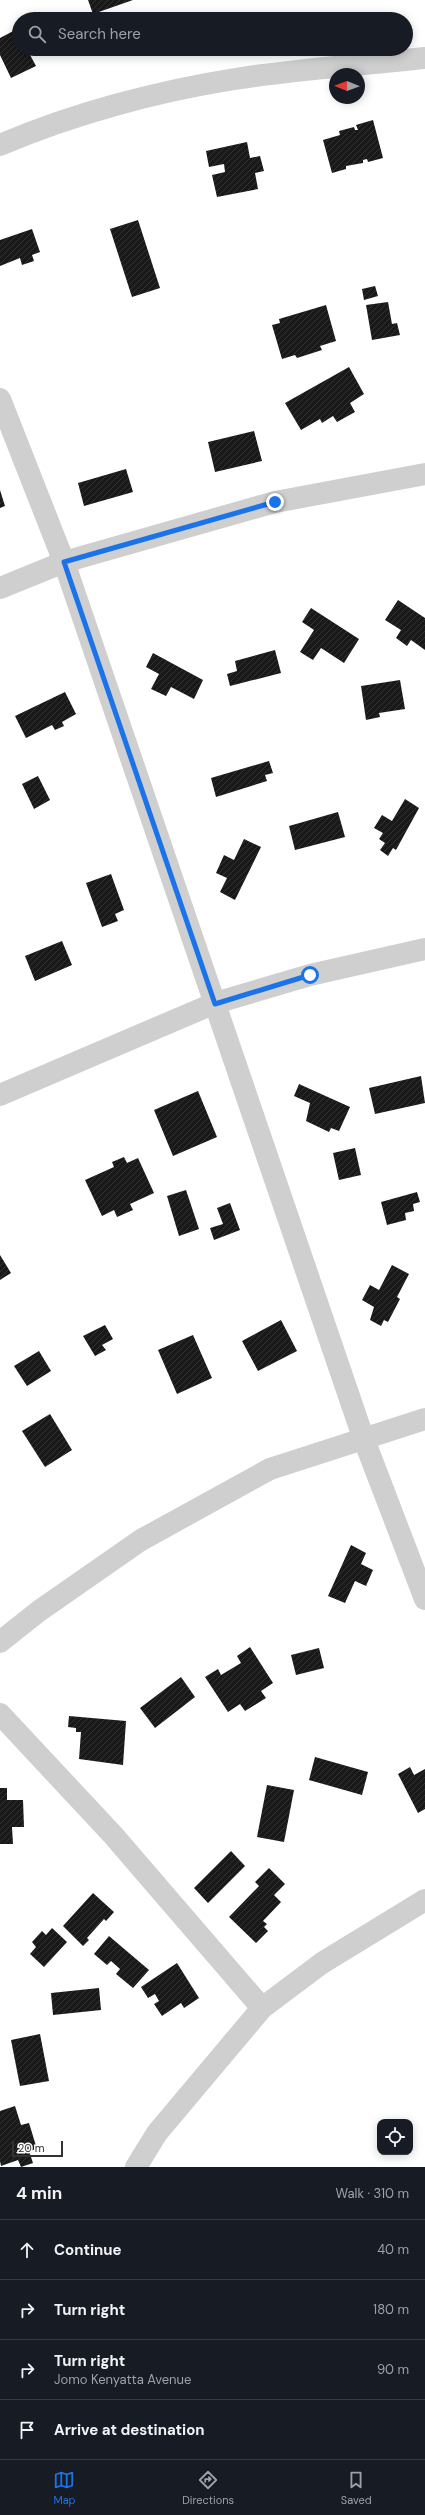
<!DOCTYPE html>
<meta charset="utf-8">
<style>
body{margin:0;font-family:"DM Sans",sans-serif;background:#20242c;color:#f1f3f6}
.controls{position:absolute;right:12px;bottom:12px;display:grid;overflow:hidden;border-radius:8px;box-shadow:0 2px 10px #0003}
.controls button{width:36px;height:36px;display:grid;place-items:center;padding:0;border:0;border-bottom:1px solid #363941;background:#171b24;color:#f1f3f6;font:20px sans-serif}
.compass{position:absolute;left:329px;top:68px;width:36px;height:36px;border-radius:50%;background:#171b24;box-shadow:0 2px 10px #0003;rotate:271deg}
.scale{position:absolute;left:12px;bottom:10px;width:51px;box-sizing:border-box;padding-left:4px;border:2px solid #323232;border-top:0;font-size:11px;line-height:14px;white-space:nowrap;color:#323232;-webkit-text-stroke:3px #fff;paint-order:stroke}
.stop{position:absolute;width:12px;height:12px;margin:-9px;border:3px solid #1a73e8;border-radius:50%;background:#fff}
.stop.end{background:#1a73e8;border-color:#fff;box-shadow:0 1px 4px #0008}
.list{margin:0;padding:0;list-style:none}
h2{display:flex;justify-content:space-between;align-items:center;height:52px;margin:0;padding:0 16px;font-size:17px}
h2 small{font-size:13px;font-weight:400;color:#9ea1a6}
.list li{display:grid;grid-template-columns:26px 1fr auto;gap:12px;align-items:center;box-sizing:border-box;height:60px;padding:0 16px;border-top:1px solid #363941}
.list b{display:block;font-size:15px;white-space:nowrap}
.list p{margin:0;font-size:13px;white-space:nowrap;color:#9ea1a6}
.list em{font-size:13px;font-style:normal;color:#9ea1a6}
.icon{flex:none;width:22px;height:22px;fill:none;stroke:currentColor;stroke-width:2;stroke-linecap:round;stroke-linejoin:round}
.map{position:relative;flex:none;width:425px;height:2167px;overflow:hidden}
.search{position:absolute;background:#171b24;box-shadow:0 2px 10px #0003;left:12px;right:12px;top:12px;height:44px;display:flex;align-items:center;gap:10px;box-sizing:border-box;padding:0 14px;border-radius:22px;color:#9ea1a6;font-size:15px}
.sheet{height:292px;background:#171b24}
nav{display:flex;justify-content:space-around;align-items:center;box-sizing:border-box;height:56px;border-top:1px solid #363941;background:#171b24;font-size:11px;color:#9ea1a6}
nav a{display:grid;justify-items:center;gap:2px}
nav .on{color:#1a73e8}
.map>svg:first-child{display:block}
.building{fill:url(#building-hatch)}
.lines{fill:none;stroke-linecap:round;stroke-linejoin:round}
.minor{stroke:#cfcfcf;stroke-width:22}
.route{stroke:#1a73e8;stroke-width:5}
</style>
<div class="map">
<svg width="425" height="2167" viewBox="0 0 425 2167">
<defs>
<pattern id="building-hatch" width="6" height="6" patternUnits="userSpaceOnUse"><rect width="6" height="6" fill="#191919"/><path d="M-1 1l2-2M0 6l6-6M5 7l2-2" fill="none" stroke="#323232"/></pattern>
</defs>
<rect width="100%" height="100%" fill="#fff"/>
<!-- building -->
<g class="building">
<polygon points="88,0 133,0 93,14"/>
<polygon points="19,28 19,49 37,49 29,53 36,66 11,78 0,55 0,38"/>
<polygon points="373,120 383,158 368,162 367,159 363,160 363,163 346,166 346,169 332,173 323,140 340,135 339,131 354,127 355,130 358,130 356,125"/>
<polygon points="247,142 250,158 260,156 264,171 255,173 258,189 217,197 212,175 225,172 224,164 209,167 206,151"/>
<polygon points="138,220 160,288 132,297 110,229"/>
<polygon points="32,229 40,252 32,255 34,261 22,265 20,258 0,266 0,240"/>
<polygon points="375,286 378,296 364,300 362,289"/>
<polygon points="388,302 392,324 397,323 400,335 372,340 366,305"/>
<polygon points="326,305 336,341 320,346 322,350 297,358 295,355 282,359 272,325 280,323 279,319"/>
<polygon points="349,367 364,394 350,403 355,412 337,422 333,416 322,423 320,419 301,430 285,403"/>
<polygon points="254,431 262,461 215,472 208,442"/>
<polygon points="126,469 133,492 84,506 78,483"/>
<polygon points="0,490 5,506 0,508"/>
<polygon points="398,600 425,618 425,650 411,640 407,646 396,638 401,630 385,620"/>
<polygon points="311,608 359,639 344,663 321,648 313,660 300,652 314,630 302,622"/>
<polygon points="275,650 281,673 230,686 227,674 237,671 235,661"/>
<polygon points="153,653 203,680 194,699 171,687 166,696 151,689 159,674 146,667"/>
<polygon points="400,680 405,709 379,713 380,717 366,720 361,686"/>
<polygon points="65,692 76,714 62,722 64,726 55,730 52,725 26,738 15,716"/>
<polygon points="269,761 273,773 265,775 267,781 216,797 211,778"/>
<polygon points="38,776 50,800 34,809 22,784"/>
<polygon points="405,799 419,808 396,850 393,848 388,856 380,850 385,843 379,839 383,833 374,828 382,815 392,821"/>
<polygon points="338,812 345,837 295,850 289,826"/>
<polygon points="244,839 261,847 235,900 220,892 227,878 216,873 224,855 234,860"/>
<polygon points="111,874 124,910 115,914 118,921 102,927 86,883"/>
<polygon points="62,941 72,965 35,981 25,956"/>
<polygon points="421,1076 425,1103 375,1114 369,1088"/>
<polygon points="299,1084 350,1107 339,1131 331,1128 329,1132 306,1121 310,1103 294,1096"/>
<polygon points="198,1091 217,1137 173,1156 154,1110"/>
<polygon points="355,1148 361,1175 339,1180 333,1153"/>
<polygon points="124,1157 127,1163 138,1158 154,1193 130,1204 133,1210 117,1217 114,1210 102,1216 85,1180 114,1167 112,1162"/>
<polygon points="186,1190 199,1229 179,1236 167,1196"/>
<polygon points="417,1192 420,1202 413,1204 414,1211 405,1213 406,1220 387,1225 381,1202"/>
<polygon points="230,1203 240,1230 214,1240 210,1228 223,1224 217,1208"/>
<polygon points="0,1255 11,1273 0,1280"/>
<polygon points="392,1265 409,1274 397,1297 400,1299 388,1322 384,1320 381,1326 370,1320 374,1307 362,1300 370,1285 379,1290"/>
<polygon points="281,1320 297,1351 258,1371 242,1341"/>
<polygon points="105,1325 113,1339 102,1345 106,1350 95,1356 83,1336"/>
<polygon points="193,1335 212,1378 177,1394 158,1350"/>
<polygon points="39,1351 51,1371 27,1386 14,1366"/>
<polygon points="50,1414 72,1450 45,1467 22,1431"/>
<polygon points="351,1545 366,1553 361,1564 373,1570 366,1586 355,1581 345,1603 328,1596"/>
<polygon points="250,1647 273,1683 261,1691 266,1698 245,1711 240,1704 228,1712 205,1677 218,1669 221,1675 241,1663 237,1656"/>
<polygon points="319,1648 324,1668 296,1675 291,1655"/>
<polygon points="181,1677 195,1697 155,1728 140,1708"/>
<polygon points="69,1716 126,1721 123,1765 79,1759 81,1732 76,1732 76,1728 68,1727"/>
<polygon points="315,1757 368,1772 362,1795 309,1780"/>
<polygon points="410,1767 414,1775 425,1769 425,1809 418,1813 398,1774"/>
<polygon points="267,1785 294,1790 284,1842 257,1837"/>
<polygon points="0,1788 7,1788 7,1800 23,1800 24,1827 12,1827 13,1844 0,1844"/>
<polygon points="231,1851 245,1866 208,1903 194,1888"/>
<polygon points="269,1868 285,1884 274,1895 281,1902 263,1921 267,1924 264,1927 268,1931 256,1943 229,1917 259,1886 255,1882"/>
<polygon points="93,1893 114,1912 106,1921 104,1919 87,1938 89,1940 83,1946 63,1926"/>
<polygon points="52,1928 67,1942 44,1967 30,1954 36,1947 32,1942 42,1931 46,1935"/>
<polygon points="109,1936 149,1970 133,1988 116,1974 120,1969 111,1961 107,1965 94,1954"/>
<polygon points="177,1963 199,1998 184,2008 181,2003 162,2016 154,2004 159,2001 155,1994 148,1998 141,1987"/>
<polygon points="99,1988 101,2010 53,2015 51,1993"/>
<polygon points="40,2034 49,2081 20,2086 11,2040"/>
<polygon points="15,2106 21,2125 29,2123 37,2149 29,2151 33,2163 21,2167 18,2160 1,2166 0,2161 0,2111"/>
</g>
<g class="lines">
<!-- minor -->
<g class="minor">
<path d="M 0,145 C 72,114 158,91 235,79 C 298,69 362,65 425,58"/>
<polyline points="0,399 64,562 363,1437 425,1599"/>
<polyline points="0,588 64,562 275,502 425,474"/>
<polyline points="0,1095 215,1003 310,975 425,949"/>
<polyline points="0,1642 39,1611 141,1540 270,1469 425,1419"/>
<polyline points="0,1714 113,1835 262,2008"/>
<polyline points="136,2167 157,2133 262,2008 322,1963 425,1900"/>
</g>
</g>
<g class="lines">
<!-- route -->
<polyline class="route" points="275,502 64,562 215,1004 310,975"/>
</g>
</svg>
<div class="controls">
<button><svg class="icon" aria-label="locate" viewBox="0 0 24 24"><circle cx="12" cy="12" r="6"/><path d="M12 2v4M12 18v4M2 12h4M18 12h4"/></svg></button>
</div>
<svg class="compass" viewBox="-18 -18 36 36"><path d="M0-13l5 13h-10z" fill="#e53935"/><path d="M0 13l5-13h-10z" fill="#9ea1a6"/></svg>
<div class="scale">20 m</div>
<div class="stop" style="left:310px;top:975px"></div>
<div class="stop end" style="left:275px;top:502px"></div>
<div class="search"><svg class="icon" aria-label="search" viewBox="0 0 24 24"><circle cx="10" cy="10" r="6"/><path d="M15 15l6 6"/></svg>Search here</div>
</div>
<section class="sheet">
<h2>4 min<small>Walk · 310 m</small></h2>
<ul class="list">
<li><svg class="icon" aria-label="ahead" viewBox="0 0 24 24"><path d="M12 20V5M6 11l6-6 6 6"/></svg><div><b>Continue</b></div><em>40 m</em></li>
<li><svg class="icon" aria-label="right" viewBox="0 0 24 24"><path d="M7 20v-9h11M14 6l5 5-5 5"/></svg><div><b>Turn right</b></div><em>180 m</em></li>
<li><svg class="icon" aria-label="right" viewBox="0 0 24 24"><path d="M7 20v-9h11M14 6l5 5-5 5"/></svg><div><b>Turn right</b><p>Jomo Kenyatta Avenue</p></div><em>90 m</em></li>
<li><svg class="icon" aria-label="arrive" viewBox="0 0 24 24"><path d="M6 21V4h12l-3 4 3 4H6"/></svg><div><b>Arrive at destination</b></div></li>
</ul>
</section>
<nav>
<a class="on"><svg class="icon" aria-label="map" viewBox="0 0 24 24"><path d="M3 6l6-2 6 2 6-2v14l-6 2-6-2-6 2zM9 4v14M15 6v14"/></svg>Map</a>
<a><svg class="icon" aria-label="directions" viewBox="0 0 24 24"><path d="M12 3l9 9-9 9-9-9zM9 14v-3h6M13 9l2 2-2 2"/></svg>Directions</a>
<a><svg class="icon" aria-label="saved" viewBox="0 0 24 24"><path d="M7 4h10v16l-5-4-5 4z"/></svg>Saved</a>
</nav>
